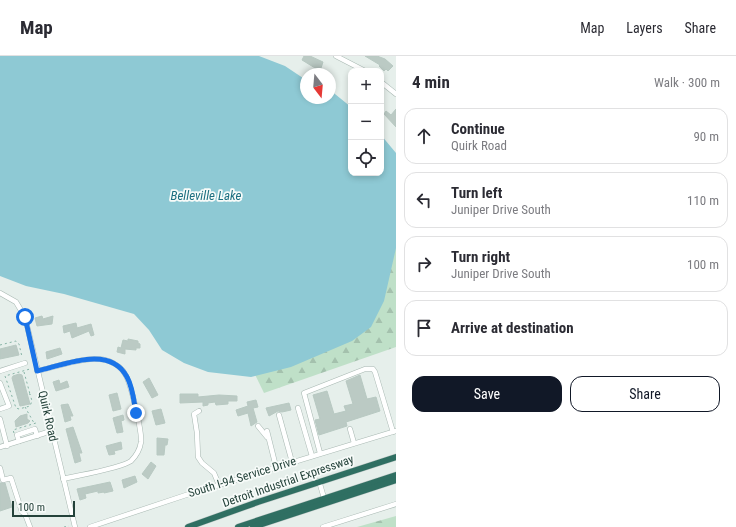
<!DOCTYPE html>
<meta charset="utf-8">
<style>
body{margin:0;font-family:"Roboto Condensed",sans-serif;background:#f2f2f3;color:#2b2b33}
.controls{position:absolute;right:12px;top:12px;display:grid;overflow:hidden;border-radius:8px;box-shadow:0 2px 6px #0003}
.controls button{width:36px;height:36px;display:grid;place-items:center;padding:0;border:0;border-bottom:1px solid #e1e1e2;background:#fff;color:#2b2b33;font:20px sans-serif}
.compass{position:absolute;left:300px;top:12px;width:36px;height:36px;border-radius:50%;background:#fff;box-shadow:0 2px 6px #0003;rotate:164deg}
.scale{position:absolute;left:12px;bottom:10px;width:63px;box-sizing:border-box;padding-left:4px;border:2px solid #24423a;border-top:0;font-size:11px;line-height:14px;white-space:nowrap;color:#24423a;-webkit-text-stroke:3px #f7fbf9;paint-order:stroke}
.stop{position:absolute;width:12px;height:12px;margin:-9px;border:3px solid #1a73e8;border-radius:50%;background:#fff}
.stop.end{background:#1a73e8;border-color:#fff;box-shadow:0 1px 4px #0008}
.list{margin:0;padding:0;list-style:none}
h2{display:flex;justify-content:space-between;align-items:center;height:52px;margin:0;padding:0 16px;font-size:17px}
h2 small{font-size:13px;font-weight:400;color:#7c7c81}
.list li{display:grid;grid-template-columns:26px 1fr auto;gap:12px;align-items:center;box-sizing:border-box;height:56px;margin:0 8px 8px;padding:0 8px;border:1px solid #e1e1e2;border-radius:12px}
.list b{display:block;font-size:15px;white-space:nowrap}
.list p{margin:0;font-size:13px;white-space:nowrap;color:#7c7c81}
.list em{font-size:13px;font-style:normal;color:#7c7c81}
.actions{display:flex;gap:8px;padding:12px 16px}
.actions a{flex:1;padding:9px 0;border:1px solid #111827;border-radius:12px;text-align:center;font-size:14px;color:#111827}
.actions .main{background:#111827;color:#fff}
.icon{flex:none;width:22px;height:22px;fill:none;stroke:currentColor;stroke-width:2;stroke-linecap:round;stroke-linejoin:round}
.map{position:relative;flex:none;width:396px;height:471px;overflow:hidden}
header{display:flex;align-items:center;gap:24px;box-sizing:border-box;height:56px;padding:0 20px;background:#fff;border-bottom:1px solid #e1e1e2}
header strong{font-size:19px}
nav{display:flex;gap:22px;margin-inline-start:auto;font-size:14px}
main{display:flex}
aside{flex:1;background:#fff}
.map>svg:first-child{display:block}
.forest{fill:url(#forest-firs)}
.water{fill:#8ec9d4}
.building{fill:#bbcac4;stroke:#b8c9c2}
.lines{fill:none;stroke-linecap:round;stroke-linejoin:round}
.minor-casing{stroke:#a8b8b2;stroke-width:5.5}
.highway-casing{stroke:#c2cac8;stroke-width:7}
.path{stroke:#86b3a5;stroke-width:1;stroke-dasharray:2 3;stroke-linecap:butt}
.minor{stroke:#fff;stroke-width:4.5}
.highway{stroke:#2f6f62;stroke-width:6}
.route{stroke:#1a73e8;stroke-width:5}
.labels{text-anchor:middle;dominant-baseline:central;stroke-width:3.5;stroke-linejoin:round;paint-order:stroke}
.street-label{font-size:12px;fill:#24423a;stroke:#f7fbf9}
.water-label{font-size:13px;font-style:italic;fill:#1c6f80;stroke:#f7fbf9}
</style>
<header>
<strong>Map</strong>
<nav><a>Map</a><a>Layers</a><a>Share</a></nav>
</header>
<main>
<div class="map">
<svg width="396" height="471" viewBox="0 0 396 471">
<defs>
<pattern id="forest-firs" width="22" height="20" patternUnits="userSpaceOnUse"><rect width="22" height="20" fill="#bfe0c8"/><path d="M5 1l3.5 6h-7zM16 11l3.5 6h-7z" fill="#a4c1ad"/></pattern>
</defs>
<rect width="100%" height="100%" fill="#e6efeb"/>
<!-- forest -->
<g class="forest">
<polygon points="396,140 396,291 264,337 245,298"/>
<polygon points="396,460 396,471 357,471"/>
</g>
<!-- water -->
<polygon class="water" points="0,0 259,0 285,10 306,24 306,42 330,42 330,34 351,51 351,117 381,117 381,79 396,97 396,192 384,245 371,271 352,285 291,311 251,321 208,316 184,307 162,294 149,274 134,258 64,238 26,230 0,220"/>
<!-- building -->
<g class="building">
<polygon points="304,0 310,0 323,6 320,15 302,4"/>
<polygon points="365,0 377,0 385,3 393,10 388,15 386,13 384,15 379,10 380,9"/>
<polygon points="396,53 396,71 384,58 386,55 391,59"/>
<polygon points="42,260 43,263 53,260 52,268 37,270 35,262"/>
<polygon points="76,267 77,272 91,268 94,279 91,280 89,275 72,282 70,275 64,277 63,270"/>
<polygon points="128,283 138,285 138,287 140,288 140,292 136,292 136,294 125,293 125,298 117,296 118,291 121,292 123,284 128,285"/>
<polygon points="16,289 19,299 0,303 0,293"/>
<polygon points="60,292 62,298 47,303 46,296"/>
<polygon points="19,318 22,319 30,348 20,350 12,322 13,320"/>
<polygon points="360,319 367,343 376,341 380,355 346,366 347,370 319,379 315,364 320,363 313,339 327,335 334,358 346,355 344,350 353,348 346,325"/>
<polygon points="149,322 158,339 152,342 143,326"/>
<polygon points="59,324 60,328 67,325 69,331 56,335 53,326"/>
<polygon points="117,337 121,353 113,355 109,339"/>
<polygon points="180,338 198,338 198,341 219,339 237,340 237,345 228,345 228,348 216,349 215,346 208,347 208,349 203,350 203,346 180,347"/>
<polygon points="256,344 258,351 253,352 257,366 251,370 248,357 238,360 236,354 248,350 247,346"/>
<polygon points="289,347 291,354 282,356 278,355 269,360 266,352"/>
<polygon points="68,348 73,360 70,360 71,364 65,366 61,349"/>
<polygon points="161,353 165,367 156,369 152,355"/>
<polygon points="27,358 27,363 30,365 28,367 16,371 15,365 20,360"/>
<polygon points="123,359 124,364 121,365 123,376 117,377 113,362"/>
<polygon points="73,371 82,397 79,397 81,405 75,407 66,373"/>
<polygon points="157,382 168,383 167,389 165,389 164,399 157,399"/>
<polygon points="121,386 122,393 114,395 115,398 109,399 106,390"/>
<polygon points="151,406 156,410 148,423 142,418"/>
<polygon points="135,420 137,426 124,432 122,424"/>
<polygon points="110,426 113,435 104,437 104,436 98,437 98,435 85,438 86,442 80,444 77,433"/>
<polygon points="0,427 5,427 12,451 0,455"/>
</g>
<g class="lines">
<defs>
<g id="minor">
<polyline points="336,0 365,15"/>
<polyline points="381,26 396,38"/>
<polyline points="0,237 16,246 25,261 75,471"/>
<polyline points="0,315 25,307"/>
<path d="M 37,315 C 57,311 90,298 109,305 C 116,308 122,312 125,318 C 131,327 142,376 141,386 C 140,393 136,400 131,405 C 119,413 79,419 63,423"/>
<polyline points="0,327 9,350 0,353"/>
<polyline points="298,352 312,400"/>
<polyline points="199,355 194,358 197,377 198,401 202,407 214,417 219,429"/>
<polyline points="279,359 292,406"/>
<polyline points="0,363 7,390"/>
<polyline points="258,370 267,381"/>
<polyline points="350,373 354,387"/>
<polyline points="267,375 276,411"/>
<polyline points="19,385 17,379 35,373 37,380"/>
<polyline points="0,391 45,377 51,374"/>
<polyline points="320,397 304,337 365,313 373,313 375,316 393,376"/>
<polyline points="0,412 3,424 11,422 22,456 25,458 30,471"/>
<polyline points="319,425 324,442"/>
<polyline points="90,471 189,438 396,375"/>
<polyline points="323,471 396,448"/>
</g>
<g id="highway">
<polyline points="188,471 258,446 396,401"/>
<polyline points="238,471 396,419"/>
<polyline points="253,471 396,424"/>
</g>
</defs>
<!-- minor casing -->
<use href="#minor" class="minor-casing"/>
<!-- highway casing -->
<use href="#highway" class="highway-casing"/>
<!-- path -->
<g class="path">
<polyline points="0,289 16,285 19,288 22,301"/>
<polyline points="24,316 30,338"/>
<polyline points="29,338 30,338 32,345 30,350 19,353 16,352 5,320 30,313"/>
<polyline points="25,351 34,367"/>
<polyline points="14,377 13,374 36,367 37,368"/>
<polyline points="64,471 69,470"/>
</g>
<!-- minor -->
<use href="#minor" class="minor"/>
<!-- highway -->
<use href="#highway" class="highway"/>
</g>
<g class="lines">
<!-- route -->
<path class="route" d="M 25,261 L 37,315 C 64,309 110,288 127,321 C 133,332 134,346 136,357"/>
</g>
<g class="labels">
<!-- street labels -->
<g class="street-label">
<text transform="translate(48 360) rotate(77)">Quirk Road</text>
<text transform="translate(242 421) rotate(-17)">South I-94 Service Drive</text>
<text transform="translate(288 425) rotate(-19)">Detroit Industrial Expressway</text>
</g>
<!-- water labels -->
<g class="water-label">
<text x="206" y="139">Belleville Lake</text>
</g>
</g>
</svg>
<div class="controls">
<button>+</button>
<button>−</button>
<button><svg class="icon" aria-label="locate" viewBox="0 0 24 24"><circle cx="12" cy="12" r="6"/><path d="M12 2v4M12 18v4M2 12h4M18 12h4"/></svg></button>
</div>
<svg class="compass" viewBox="-18 -18 36 36"><path d="M0-13l5 13h-10z" fill="#e53935"/><path d="M0 13l5-13h-10z" fill="#7c7c81"/></svg>
<div class="scale">100 m</div>
<div class="stop" style="left:25px;top:261px"></div>
<div class="stop end" style="left:136px;top:357px"></div>
</div>
<aside>
<h2>4 min<small>Walk · 300 m</small></h2>
<ul class="list">
<li><svg class="icon" aria-label="ahead" viewBox="0 0 24 24"><path d="M12 20V5M6 11l6-6 6 6"/></svg><div><b>Continue</b><p>Quirk Road</p></div><em>90 m</em></li>
<li><svg class="icon" aria-label="left" viewBox="0 0 24 24"><path d="M17 20v-9H6M10 6l-5 5 5 5"/></svg><div><b>Turn left</b><p>Juniper Drive South</p></div><em>110 m</em></li>
<li><svg class="icon" aria-label="right" viewBox="0 0 24 24"><path d="M7 20v-9h11M14 6l5 5-5 5"/></svg><div><b>Turn right</b><p>Juniper Drive South</p></div><em>100 m</em></li>
<li><svg class="icon" aria-label="arrive" viewBox="0 0 24 24"><path d="M6 21V4h12l-3 4 3 4H6"/></svg><div><b>Arrive at destination</b></div></li>
</ul>
<div class="actions"><a class="main">Save</a><a>Share</a></div>
</aside>
</main>
